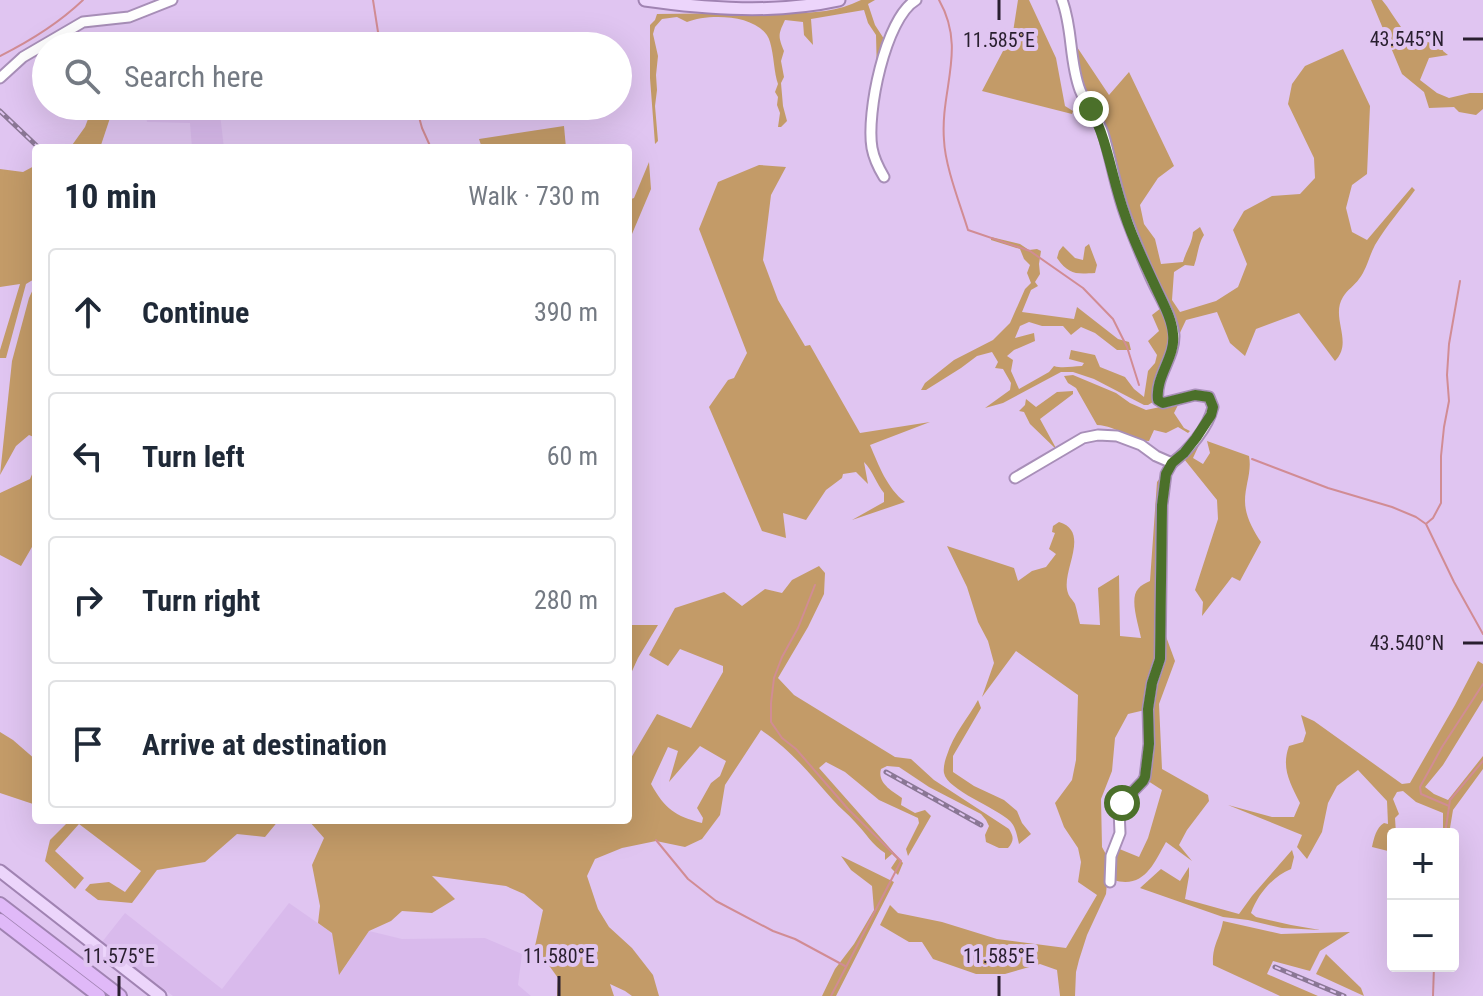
<!DOCTYPE html>
<meta charset="utf-8">
<style>
body{margin:0;font-family:"Roboto Condensed",sans-serif;background:#f2f2f3;color:#1f2937}
.controls{position:absolute;right:24px;bottom:24px;display:grid;overflow:hidden;border-radius:8px;box-shadow:0 8px 32px #0002}
.controls button{width:72px;height:72px;display:grid;place-items:center;padding:0;border:0;border-bottom:2px solid #e0e1e3;background:#fff;color:#1f2937;font:40px sans-serif}
.stop{position:absolute;width:24px;height:24px;margin:-18px;border:6px solid #4b702a;border-radius:50%;background:#fff}
.stop.end{background:#4b702a;border-color:#fff;box-shadow:0 2px 8px #0008}
.list{margin:0;padding:0;list-style:none}
h2{display:flex;justify-content:space-between;align-items:center;height:104px;margin:0;padding:0 32px;font-size:34px}
h2 small{font-size:26px;font-weight:400;color:#747a83}
.list li{display:grid;grid-template-columns:52px 1fr auto;gap:24px;align-items:center;box-sizing:border-box;height:128px;margin:0 16px 16px;padding:0 16px;border:2px solid #e0e1e3;border-radius:8px}
.list b{display:block;font-size:30px;white-space:nowrap}
.list em{font-size:26px;font-style:normal;color:#747a83}
.icon{flex:none;width:44px;height:44px;fill:none;stroke:currentColor;stroke-width:2;stroke-linecap:round;stroke-linejoin:round}
.map{position:relative;flex:none;width:1483px;height:996px;overflow:hidden}
.search{position:absolute;background:#fff;box-shadow:0 8px 32px #0002;left:32px;top:32px;width:600px;height:88px;display:flex;align-items:center;gap:20px;box-sizing:border-box;padding:0 28px;border-radius:44px;color:#747a83;font-size:30px}
.panel{position:absolute;background:#fff;box-shadow:0 8px 32px #0002;left:32px;top:144px;width:600px;height:680px;border-radius:8px}
.map>svg:first-child{display:block}
.built{fill:#d9baec}
.green{fill:#c39b68;fill-rule:evenodd}
.lines{fill:none;stroke-linecap:round;stroke-linejoin:round}
.stream{stroke:#d18c94;stroke-width:2}
.minor-casing{stroke:#a88fb8;stroke-width:13}
.major-casing{stroke:#a083b2;stroke-width:15}
.highway-casing{stroke:#a083b2;stroke-width:16}
.minor{stroke:#fff;stroke-width:9}
.major{stroke:#ecd5fb;stroke-width:11}
.highway{stroke:#e0b9f8;stroke-width:12}
.rail-casing{stroke:#8a7795;stroke-width:5}
.rail{stroke:#e0c5f1;stroke-width:2;stroke-dasharray:6;stroke-linecap:butt}
.route{stroke:#4b702a;stroke-width:10}
.ticks{fill:none;stroke:#291f2f;stroke-width:3}
.ticks-label{font-size:20px;text-anchor:middle;fill:#291f2f;stroke:#e0c5f1;stroke-width:8;stroke-linejoin:round;paint-order:stroke}
</style>
<div class="map">
<svg width="1483" height="996" viewBox="0 0 1483 996">
<rect width="100%" height="100%" fill="#e0c5f1"/>
<!-- built -->
<g class="built">
<polygon points="144,106 219,106 224,148 192,148 190,123 147,122"/>
<polygon points="289,903 332,933 340,974 369,931 402,939 485,938 522,954 518,985 531,996 173,996 102,942 125,913 222,989"/>
</g>
<!-- green -->
<g class="green">
<path d="M 861,0 L 875,0 L 868,4 L 875,25 L 886,42 L 877,75 L 876,35 L 868,23 L 864,10 L 811,19 L 813,45 L 804,35 L 803,22 L 785,20 C 778,35 778,36 784,51 L 781,61 L 784,77 L 781,83 L 783,106 L 787,121 L 781,127 L 778,127 L 780,113 L 777,105 L 778,97 L 775,92 L 778,84 C 774,74 774,55 770,42 C 762,14 709,13 687,22 L 677,17 L 662,19 L 655,27 L 653,34 L 658,56 L 656,75 L 657,90 L 655,106 L 658,141 L 655,144 L 650,78 L 650,25 L 655,20 L 657,14 C 686,14 715,13 744,13 C 782,12 826,18 861,0 Z"/>
<polygon points="1018,0 1029,0 1056,58 1065,106 1073,111 1072,114 982,91 1013,32"/>
<path d="M 1371,0 L 1382,0 C 1389,8 1394,18 1401,27 C 1410,38 1428,42 1442,46 L 1443,51 L 1448,55 L 1429,58 L 1420,80 L 1437,93 L 1449,98 L 1470,93 L 1483,93 L 1483,109 L 1476,115 L 1459,112 L 1454,107 L 1429,108 L 1424,92 L 1402,74 Z"/>
<path d="M 1077,47 L 1109,95 L 1129,72 L 1174,166 L 1158,178 L 1140,205 L 1144,224 L 1155,239 L 1161,264 L 1183,262 C 1186,251 1192,244 1193,232 L 1200,227 L 1204,235 C 1198,244 1198,255 1194,266 L 1185,265 L 1174,272 L 1172,300 L 1180,312 L 1216,301 L 1238,287 L 1247,264 L 1233,230 L 1244,211 L 1272,196 L 1300,194 L 1315,178 L 1314,158 L 1288,104 L 1292,84 L 1305,66 L 1343,49 L 1370,106 L 1367,174 L 1352,185 L 1346,208 L 1352,232 L 1367,240 L 1412,187 L 1415,190 C 1402,208 1386,226 1375,245 C 1369,256 1367,269 1359,279 C 1355,285 1347,290 1343,297 C 1330,318 1354,342 1335,361 L 1299,313 L 1256,329 L 1245,356 L 1230,343 L 1217,312 L 1186,320 L 1178,337 C 1152,274 1126,212 1105,148 C 1093,115 1080,82 1077,47 Z"/>
<polygon points="93,106 114,106 100,148 70,148 85,127"/>
<polygon points="564,126 566,148 482,148 479,139"/>
<polygon points="649,162 651,189 632,234 628,238 628,200 634,198"/>
<polygon points="36,165 36,278 26,284 6,358 0,358 0,350 20,284 0,287 0,169 23,172"/>
<path d="M 759,165 L 786,167 L 771,195 L 763,260 L 778,300 L 805,346 L 810,345 L 860,433 L 930,422 L 870,445 C 879,466 887,488 905,502 L 852,520 L 884,502 L 884,493 C 876,483 873,471 864,462 L 868,484 L 856,472 L 843,474 L 842,478 L 826,490 L 806,520 L 783,513 L 786,538 L 762,531 L 709,407 L 728,380 L 734,378 L 747,353 L 699,229 L 718,182 Z"/>
<path d="M 991,237 L 1020,244 L 1029,250 L 1037,249 L 1041,251 L 1039,264 L 1040,274 L 1035,282 L 1038,286 L 1031,290 L 1022,312 L 1074,319 L 1077,307 L 1118,339 L 1129,342 L 1131,350 L 1117,350 L 1095,333 L 1081,327 L 1071,335 L 1063,326 L 1042,326 L 1029,322 L 1020,326 L 1015,338 L 1034,333 L 1035,341 L 1014,350 L 1007,356 L 1013,360 L 1011,371 L 1019,389 L 1049,372 L 1054,366 C 1063,369 1072,366 1082,366 L 1084,363 L 1069,359 L 1071,350 L 1095,355 L 1100,367 L 1125,377 L 1134,389 L 1144,397 L 1148,371 L 1155,363 L 1157,355 L 1148,341 L 1159,331 L 1152,315 L 1161,308 C 1165,315 1173,331 1172,339 C 1170,361 1152,379 1153,402 L 1148,405 L 1144,405 L 1094,379 L 1073,372 L 1061,372 L 1003,403 L 985,408 L 1010,390 L 1011,383 L 1003,369 L 995,368 L 998,362 L 992,352 L 977,356 L 961,368 L 926,390 L 921,390 L 925,383 L 954,360 L 993,340 L 1010,323 L 1025,289 L 1031,283 L 1027,273 L 1030,265 L 1024,259 L 1020,249 L 991,240 Z"/>
<path d="M 1089,244 L 1097,265 L 1095,273 C 1076,274 1069,275 1057,258 L 1059,251 L 1063,246 L 1075,258 L 1083,260 L 1085,247 Z"/>
<polygon points="36,286 36,438 29,435 16,446 0,475 12,361 29,298 34,287"/>
<path d="M 1073,375 L 1116,393 L 1130,403 L 1146,410 L 1179,403 L 1174,413 L 1184,428 L 1190,431 L 1188,433 L 1178,427 L 1166,433 L 1154,430 L 1149,441 C 1128,440 1118,426 1097,425 L 1076,388 L 1068,383 L 1064,376 Z"/>
<polygon points="1073,391 1073,394 1040,419 1057,450 1030,424 1024,412 1019,411 1025,405 1026,399 1036,407 1057,392"/>
<path d="M 1207,441 L 1249,456 C 1252,472 1245,485 1245,501 C 1245,516 1253,530 1261,542 L 1240,581 L 1232,577 L 1202,616 L 1203,602 L 1195,590 L 1218,519 L 1217,500 L 1184,459 L 1197,442 L 1199,445 L 1193,458 L 1203,464 L 1210,453 Z"/>
<polygon points="36,465 36,540 21,566 0,555 0,493 30,479"/>
<path d="M 1164,473 L 1158,539 L 1155,604 L 1157,658 L 1145,710 L 1128,714 L 1115,738 L 1112,771 L 1101,799 L 1102,847 L 1109,860 L 1106,894 L 1087,935 L 1079,960 L 1076,972 L 1075,996 L 1060,996 L 1057,970 L 1040,964 L 1005,974 L 976,974 L 933,959 L 922,942 L 909,942 L 880,925 L 890,905 L 898,913 L 942,922 L 997,939 L 1066,948 L 1097,895 L 1078,882 L 1081,862 L 1078,848 L 1064,827 L 1055,803 L 1072,780 L 1076,760 L 1078,695 L 1016,651 L 982,697 L 994,663 L 988,641 L 978,622 L 967,587 L 947,546 L 1014,568 L 1018,581 L 1032,571 L 1046,567 L 1056,554 L 1049,549 L 1055,533 L 1052,532 L 1053,526 L 1059,522 C 1092,532 1060,572 1068,593 C 1069,597 1073,600 1075,604 C 1077,610 1078,617 1080,624 L 1100,625 L 1098,588 L 1119,575 L 1120,636 L 1141,638 C 1139,626 1129,599 1138,589 C 1141,585 1146,583 1150,581 L 1157,482 Z"/>
<path d="M 819,566 L 825,573 L 824,594 L 808,627 L 778,678 L 794,695 L 895,757 L 911,759 L 934,780 L 1009,829 C 1014,837 1014,841 1008,848 L 999,848 L 986,842 L 985,835 L 989,826 L 986,820 L 981,814 L 929,787 L 899,767 L 887,766 L 881,769 C 877,783 892,791 902,798 L 901,805 L 915,813 L 925,810 L 931,816 L 908,856 L 906,849 L 919,823 L 918,818 L 879,800 L 845,772 L 826,762 L 819,768 L 903,863 L 898,875 L 891,868 L 897,859 L 892,854 L 885,860 L 885,853 C 873,846 865,832 855,822 C 848,814 840,808 833,800 C 808,772 792,751 761,730 L 725,785 L 720,815 L 702,839 L 685,847 L 656,841 L 622,848 L 595,859 L 587,876 L 598,909 L 609,927 L 632,948 L 653,975 L 659,996 L 632,996 L 625,991 L 610,984 L 614,996 L 557,996 L 558,978 L 535,946 L 543,910 L 524,894 L 506,886 L 432,876 L 455,899 L 432,913 L 402,911 L 391,921 L 369,931 L 339,975 L 332,933 L 318,923 L 320,906 L 312,865 L 324,838 L 309,821 L 279,820 L 265,837 L 237,834 L 205,862 L 157,870 L 132,903 L 98,900 L 85,890 L 90,884 L 109,882 L 125,892 L 141,871 L 79,824 L 55,851 L 84,878 L 75,889 L 45,861 L 50,840 L 69,821 L 68,820 L 628,820 L 628,763 L 657,714 L 691,728 L 723,672 L 723,666 L 680,649 L 668,666 L 649,655 L 675,608 L 724,592 L 742,606 L 765,589 L 782,593 L 792,580 ZM 700,746 L 726,761 L 720,776 L 711,783 L 697,808 L 703,818 L 702,823 C 675,816 665,809 651,784 L 668,747 L 678,751 L 669,782 Z"/>
<polygon points="629,625 658,625 638,658 628,680"/>
<path d="M 1164,631 L 1175,661 L 1159,704 L 1162,769 L 1208,795 L 1209,801 L 1187,830 L 1179,845 L 1192,861 L 1166,842 C 1153,865 1144,889 1113,880 L 1114,856 L 1117,848 L 1139,857 L 1148,838 L 1162,790 L 1148,781 L 1150,709 Z"/>
<path d="M 1478,661 L 1483,664 L 1483,700 L 1443,765 L 1425,787 L 1434,794 L 1448,800 L 1483,756 L 1483,769 L 1453,810 L 1449,834 L 1443,834 L 1443,813 L 1416,802 L 1403,791 L 1397,792 L 1393,799 L 1399,814 L 1395,818 L 1396,834 L 1393,834 L 1393,848 L 1388,851 L 1372,847 C 1374,838 1376,828 1384,823 L 1388,824 L 1387,801 L 1358,770 L 1337,786 L 1328,803 L 1322,832 L 1307,859 L 1297,847 L 1302,835 L 1228,805 L 1272,817 L 1294,817 L 1300,803 C 1290,783 1281,768 1289,746 L 1303,742 L 1306,733 L 1301,715 L 1314,721 L 1402,784 L 1410,783 L 1455,705 Z"/>
<path d="M 978,700 L 981,708 L 953,756 L 953,772 L 974,786 L 1004,800 L 1017,811 L 1022,823 L 1031,834 L 1019,844 C 1017,836 1016,827 1010,821 C 997,808 947,790 944,773 C 943,768 945,760 947,755 C 953,735 968,718 978,700 Z"/>
<polygon points="0,732 13,740 36,760 36,805 0,793"/>
<path d="M 1292,850 L 1294,857 L 1291,869 C 1272,877 1258,894 1251,913 L 1256,917 L 1291,925 L 1320,930 L 1282,928 L 1248,920 L 1223,917 L 1140,888 L 1161,869 L 1180,881 L 1189,867 L 1189,876 L 1185,899 L 1239,914 L 1252,896 Z"/>
<polygon points="841,856 894,882 836,996 822,996 835,969 854,944 874,910 872,886 851,870"/>
<path d="M 1223,921 L 1281,934 L 1350,932 L 1320,951 L 1310,971 L 1273,961 L 1267,974 L 1318,996 L 1280,996 L 1213,965 C 1212,944 1220,939 1223,921 Z"/>
<polygon points="1326,954 1361,988 1364,996 1316,974"/>
</g>
<g class="lines">
<!-- stream -->
<g class="stream">
<polyline points="373,0 378,32 386,46"/>
<path d="M 939,0 C 967,49 940,89 944,140 C 945,166 960,204 968,230 L 1030,251 L 1083,288 L 1113,319 L 1127,347 L 1139,385"/>
<path d="M 0,56 C 30,41 59,23 83,0"/>
<polyline points="416,106 422,128 431,148"/>
<polyline points="1252,459 1328,488 1392,507 1416,517 1426,524 1454,582 1483,634"/>
<polyline points="1427,523 1433,518 1441,503 1441,456 1444,427 1449,401 1447,375 1449,344 1460,281"/>
<polyline points="815,585 798,628 782,657 774,678 771,703 771,722 782,738 796,749 848,809 901,861 831,996"/>
<polyline points="1449,806 1421,794 1420,787 1442,747 1483,684"/>
<polyline points="1445,834 1450,800 1483,761"/>
<polyline points="656,840 688,879 716,901 773,931 795,939 845,966"/>
<polyline points="1433,996 1434,966"/>
</g>
<defs>
<g id="minor">
<polyline points="0,78 23,57 83,22 129,17 172,0"/>
<path d="M 884,177 C 878,167 874,159 872,148 C 866,114 885,18 916,0"/>
<path d="M 1015,478 L 1083,438 L 1098,435 L 1117,436 L 1141,445 L 1156,456 L 1172,463 C 1189,450 1208,428 1213,407 L 1209,397 L 1195,395 L 1163,403 L 1158,400 C 1155,376 1175,358 1174,335 C 1172,315 1159,296 1151,278 C 1143,260 1135,241 1128,222 C 1116,193 1112,162 1103,133 C 1098,118 1086,105 1080,90 C 1069,61 1073,29 1062,0"/>
<polyline points="1110,882 1111,856 1120,833 1119,810 1122,803 1143,781 1145,777 1149,744 1148,709 1152,683 1160,659 1162,505 1166,474 1172,463"/>
</g>
<g id="major">
<path d="M 645,0 C 708,9 776,14 839,0"/>
<polyline points="0,871 160,996"/>
</g>
<g id="highway">
<polyline points="0,904 120,996"/>
<polyline points="0,920 99,996"/>
</g>
</defs>
<!-- minor casing -->
<use href="#minor" class="minor-casing"/>
<!-- major casing -->
<use href="#major" class="major-casing"/>
<!-- highway casing -->
<use href="#highway" class="highway-casing"/>
<!-- minor -->
<use href="#minor" class="minor"/>
<!-- major -->
<use href="#major" class="major"/>
<!-- highway -->
<use href="#highway" class="highway"/>
<defs>
<g id="rail">
<polyline points="0,111 39,148"/>
<polyline points="886,772 981,825"/>
<polyline points="1275,967 1344,996"/>
</g>
</defs>
<!-- rail casing -->
<use href="#rail" class="rail-casing"/>
<!-- rail -->
<use href="#rail" class="rail"/>
</g>
<g class="lines">
<!-- route -->
<path class="route" d="M 1091,109 C 1108,142 1112,179 1125,215 C 1133,240 1145,264 1156,288 C 1163,303 1172,319 1173,334 C 1176,357 1155,376 1158,400 L 1163,403 L 1195,395 L 1209,397 L 1213,407 L 1211,415 L 1196,438 L 1184,453 L 1172,463 L 1166,474 L 1162,505 L 1160,659 L 1152,683 L 1148,709 L 1149,744 L 1145,777 L 1143,781 L 1122,803"/>
</g>
<!-- ticks -->
<path class="ticks" d="M 999,0 L 999,20M 1463,39 L 1483,39M 1463,643 L 1483,643M 119,976 L 119,996M 559,976 L 559,996M 999,976 L 999,996"/>
<g class="ticks-label">
<text x="1407" y="46">43.545°N</text>
<text x="999" y="47">11.585°E</text>
<text x="1407" y="650">43.540°N</text>
<text x="119" y="963">11.575°E</text>
<text x="559" y="963">11.580°E</text>
<text x="999" y="963">11.585°E</text>
</g>
</svg>
<div class="controls">
<button>+</button>
<button>−</button>
</div>
<div class="stop" style="left:1122px;top:803px"></div>
<div class="stop end" style="left:1091px;top:109px"></div>
<div class="search"><svg class="icon" aria-label="search" viewBox="0 0 24 24"><circle cx="10" cy="10" r="6"/><path d="M15 15l6 6"/></svg>Search here</div>
<section class="panel">
<h2>10 min<small>Walk · 730 m</small></h2>
<ul class="list">
<li><svg class="icon" aria-label="ahead" viewBox="0 0 24 24"><path d="M12 20V5M6 11l6-6 6 6"/></svg><div><b>Continue</b></div><em>390 m</em></li>
<li><svg class="icon" aria-label="left" viewBox="0 0 24 24"><path d="M17 20v-9H6M10 6l-5 5 5 5"/></svg><div><b>Turn left</b></div><em>60 m</em></li>
<li><svg class="icon" aria-label="right" viewBox="0 0 24 24"><path d="M7 20v-9h11M14 6l5 5-5 5"/></svg><div><b>Turn right</b></div><em>280 m</em></li>
<li><svg class="icon" aria-label="arrive" viewBox="0 0 24 24"><path d="M6 21V4h12l-3 4 3 4H6"/></svg><div><b>Arrive at destination</b></div></li>
</ul>
</section>
</div>
